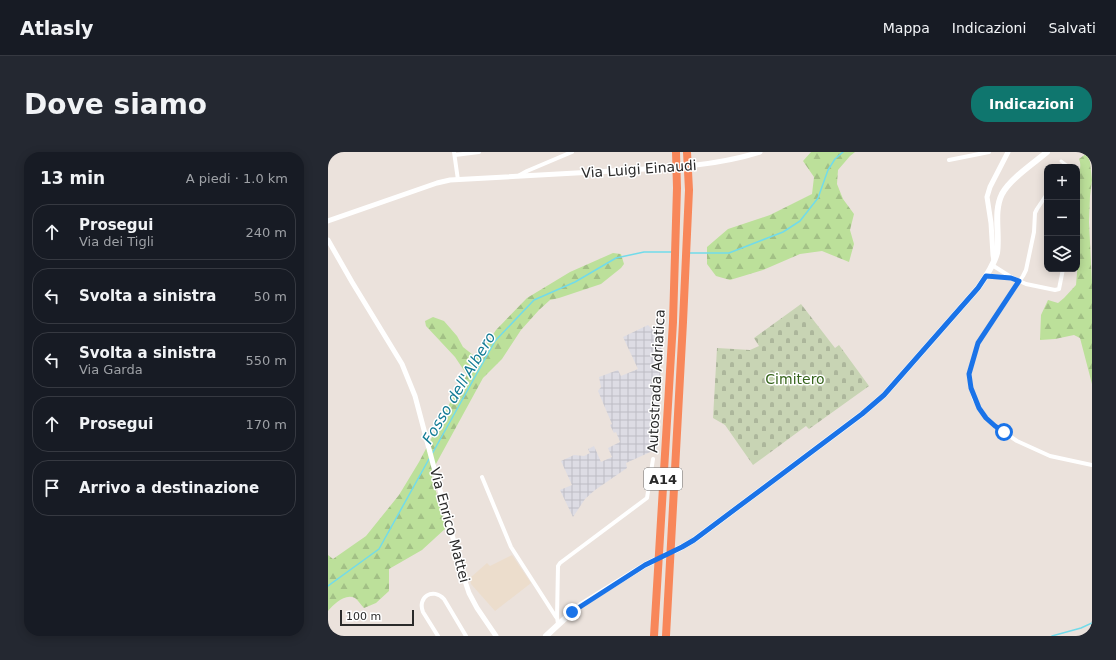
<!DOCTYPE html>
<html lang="it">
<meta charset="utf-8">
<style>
body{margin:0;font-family:"DejaVu Sans",sans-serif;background:#242831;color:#f1f3f6}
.controls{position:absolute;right:12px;top:12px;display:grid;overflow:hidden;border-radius:8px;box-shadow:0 2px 10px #0003}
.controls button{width:36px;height:36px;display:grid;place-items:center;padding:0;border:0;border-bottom:1px solid #363941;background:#171b24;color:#f1f3f6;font:20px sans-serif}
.scale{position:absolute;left:12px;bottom:10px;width:74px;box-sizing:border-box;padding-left:4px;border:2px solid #2a2a2a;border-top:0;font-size:11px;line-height:14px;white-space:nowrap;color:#2a2a2a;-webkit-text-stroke:3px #fff;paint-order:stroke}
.stop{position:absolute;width:12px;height:12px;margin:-9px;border:3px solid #1a73e8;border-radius:50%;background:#fff}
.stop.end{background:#1a73e8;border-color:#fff;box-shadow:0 1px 4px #0008}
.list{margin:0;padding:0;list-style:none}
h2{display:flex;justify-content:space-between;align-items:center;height:52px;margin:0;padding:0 16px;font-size:17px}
h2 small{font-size:13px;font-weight:400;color:#9ea1a6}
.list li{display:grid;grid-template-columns:26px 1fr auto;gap:12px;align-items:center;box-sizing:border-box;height:56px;margin:0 8px 8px;padding:0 8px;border:1px solid #363941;border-radius:16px}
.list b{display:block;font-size:15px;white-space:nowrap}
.list p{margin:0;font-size:13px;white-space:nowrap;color:#9ea1a6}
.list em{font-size:13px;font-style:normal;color:#9ea1a6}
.icon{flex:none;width:22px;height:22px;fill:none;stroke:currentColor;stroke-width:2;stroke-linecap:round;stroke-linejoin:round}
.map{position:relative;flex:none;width:764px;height:484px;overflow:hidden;border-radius:16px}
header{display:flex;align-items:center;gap:24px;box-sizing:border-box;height:56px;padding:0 20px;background:#171b24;border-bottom:1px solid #363941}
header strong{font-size:19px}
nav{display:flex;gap:22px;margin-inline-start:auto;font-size:14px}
.intro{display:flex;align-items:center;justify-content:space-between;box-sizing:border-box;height:96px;padding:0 24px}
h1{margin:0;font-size:28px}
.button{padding:10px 18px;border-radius:16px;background:#0f766e;color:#fff;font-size:14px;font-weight:700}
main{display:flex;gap:24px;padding:0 24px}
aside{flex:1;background:#171b24;border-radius:16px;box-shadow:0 2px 10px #0003}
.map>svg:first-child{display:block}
.industrial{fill:url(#industrial-grid)}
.education{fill:#ecddcc}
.forest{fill:url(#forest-firs)}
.cemetery{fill:url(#cemetery-stones)}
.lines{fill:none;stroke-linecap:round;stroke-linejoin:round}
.stream{stroke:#72dbea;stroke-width:1.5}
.pedestrian{stroke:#fff;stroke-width:3}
.minor{stroke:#fff;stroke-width:4}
.tertiary{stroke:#fff;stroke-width:5}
.secondary{stroke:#fff;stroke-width:6}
.motorway{stroke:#f8875a;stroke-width:8}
.route{stroke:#1a73e8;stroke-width:5}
.labels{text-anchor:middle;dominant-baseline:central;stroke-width:3;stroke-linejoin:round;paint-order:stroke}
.shield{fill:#fff;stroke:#6a6a6a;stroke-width:1}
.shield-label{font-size:13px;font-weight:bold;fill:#2a2a2a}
.street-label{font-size:14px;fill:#2a2a2a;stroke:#fff}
.park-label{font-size:14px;fill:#36641c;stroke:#fff}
.water-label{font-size:15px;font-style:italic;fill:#127b95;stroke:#fff}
</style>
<header>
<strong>Atlasly</strong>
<nav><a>Mappa</a><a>Indicazioni</a><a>Salvati</a></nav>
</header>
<div class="intro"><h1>Dove siamo</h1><a class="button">Indicazioni</a></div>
<main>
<aside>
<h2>13 min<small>A piedi · 1.0 km</small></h2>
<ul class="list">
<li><svg class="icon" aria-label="ahead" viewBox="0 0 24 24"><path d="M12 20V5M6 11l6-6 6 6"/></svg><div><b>Prosegui</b><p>Via dei Tigli</p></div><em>240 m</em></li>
<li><svg class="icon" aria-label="left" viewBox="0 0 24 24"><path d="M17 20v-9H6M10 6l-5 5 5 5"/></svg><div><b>Svolta a sinistra</b></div><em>50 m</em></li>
<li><svg class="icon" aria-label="left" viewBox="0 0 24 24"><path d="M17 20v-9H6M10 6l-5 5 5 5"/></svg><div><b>Svolta a sinistra</b><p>Via Garda</p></div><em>550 m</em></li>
<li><svg class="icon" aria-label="ahead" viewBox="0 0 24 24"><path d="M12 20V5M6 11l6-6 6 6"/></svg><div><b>Prosegui</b></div><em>170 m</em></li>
<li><svg class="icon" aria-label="arrive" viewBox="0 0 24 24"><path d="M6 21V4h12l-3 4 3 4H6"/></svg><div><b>Arrivo a destinazione</b></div></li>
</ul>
</aside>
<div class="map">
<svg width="764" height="484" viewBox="0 0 764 484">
<defs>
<pattern id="industrial-grid" width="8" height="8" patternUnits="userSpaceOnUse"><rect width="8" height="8" fill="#dddce4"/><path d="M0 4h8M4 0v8" fill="none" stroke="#bebdc4"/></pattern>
<pattern id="forest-firs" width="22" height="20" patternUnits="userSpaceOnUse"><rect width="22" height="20" fill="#bce09a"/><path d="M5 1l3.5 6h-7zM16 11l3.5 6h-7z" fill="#a2c085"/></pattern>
<pattern id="cemetery-stones" width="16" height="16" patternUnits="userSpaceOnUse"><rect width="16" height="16" fill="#c8d4b4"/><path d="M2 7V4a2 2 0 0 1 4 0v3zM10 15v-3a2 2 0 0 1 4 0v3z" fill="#acb69b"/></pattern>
</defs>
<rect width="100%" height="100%" fill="#ebe2dc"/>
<!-- industrial -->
<polygon class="industrial" points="320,173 334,187 329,297 298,311 299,316 267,338 257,347 245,365 232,338 244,333 233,309 246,303 256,304 262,301 260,297 266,294 273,310 284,305 280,296 292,290 288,280 286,281 282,273 284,272 270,239 273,235 271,225 290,218 293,224 310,217 295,185"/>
<!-- education -->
<polygon class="education" points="184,403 203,431 167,459 143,432 142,426 159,411 162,414"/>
<!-- forest -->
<g class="forest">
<polygon points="483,0 527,0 522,4 510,18 509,32 515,47 526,62 522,78 526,92 521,110 494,99 472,102 435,118 402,128 388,124 379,112 379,95 400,77 442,63 484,42 486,25 475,9"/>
<path d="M 759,1 L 762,10 L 764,28 L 762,44 L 761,70 L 764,131 L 764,232 L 752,186 L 746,183 L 727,187 L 712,188 L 713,163 L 720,148 L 730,151 L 736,146 L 748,133 L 750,109 L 749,30 C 751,23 754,14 751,7 Z"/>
<path d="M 285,101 L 293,102 L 296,112 L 293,116 L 273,132 L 231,146 L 222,148 L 211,158 L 193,178 L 174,207 L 155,226 L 103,321 L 118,376 L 94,398 L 61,417 L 61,439 L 48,451 L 36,456 C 33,453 30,448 27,446 C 17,441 6,452 0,459 L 0,403 L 5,407 L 38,384 L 71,343 L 91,310 L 124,247 L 139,223 L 127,205 L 98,174 L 97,169 L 105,165 L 116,169 L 129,184 L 135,195 L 145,203 L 153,201 L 168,178 L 199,146 L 242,120 Z"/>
</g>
<!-- cemetery -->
<polygon class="cemetery" points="473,152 507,196 511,193 541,234 481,277 478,274 425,313 397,273 385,266 389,196 422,198 431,194 426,186"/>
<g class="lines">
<!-- stream -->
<g class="stream">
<polyline points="361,101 401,101 455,80 472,69 490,46 500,18 507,7 515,0"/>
<polyline points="104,302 167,189 206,148 247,130 288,106 316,100 344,100"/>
<polyline points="0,434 51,397 101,307"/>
<polyline points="724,484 753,476 764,471"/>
</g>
<!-- pedestrian -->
<polyline class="pedestrian" points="733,9 741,15"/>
<!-- minor -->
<g class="minor">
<polyline points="126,0 130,28"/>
<polyline points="127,3 151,0"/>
<polyline points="621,8 661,0"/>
<polyline points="190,24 199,19 244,0"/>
<polyline points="719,42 709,57 707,61 706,80 698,118 695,124 650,191 641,222 643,236 646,247 651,255 658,266 667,274 689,289 722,304 764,313"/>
<polyline points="664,113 683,125 698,132 727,138 731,137 735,117"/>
<polyline points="659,124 683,125"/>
<polyline points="154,325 183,395 228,465"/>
<polyline points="230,472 229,465 230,414 232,411 319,346 325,307"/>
<path d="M 110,484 L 95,460 C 89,445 105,435 116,447 L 138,484"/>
</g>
<!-- tertiary -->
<g class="tertiary">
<path d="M 0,69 L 109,31 L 122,28 C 176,25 230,22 284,19 C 334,16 384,15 432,0"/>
<polyline points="0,88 24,130 74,212 87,244 117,357 135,423 141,441 149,456 168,484"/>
<polyline points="666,109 665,103 663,71 659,45 662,35 680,0"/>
</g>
<!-- secondary -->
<path class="secondary" d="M 218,484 L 244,460 L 251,454 L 317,413 L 354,395 L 366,388 L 534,262 L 556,243 L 650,136 C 657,126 666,113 669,101 C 672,82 665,60 674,42 C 682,27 706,11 719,0"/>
<!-- motorway -->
<g class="motorway">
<polyline points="326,484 345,170 349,36 348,0"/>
<polyline points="338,484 355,170 361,38 359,0"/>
</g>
</g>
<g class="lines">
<!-- route -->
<polyline class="route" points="244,460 317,413 354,395 366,388 534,262 556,243 650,136 658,124 683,126 691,129 650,191 641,222 643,236 651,256 658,266 667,274 676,280"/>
</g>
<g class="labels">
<!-- shield labels -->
<rect class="shield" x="316" y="316" width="38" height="22" rx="3"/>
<g class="shield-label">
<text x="335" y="327">A14</text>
</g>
<!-- street labels -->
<g class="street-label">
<text transform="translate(311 17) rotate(-4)">Via Luigi Einaudi</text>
<text transform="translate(328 229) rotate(-87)">Autostrada Adriatica</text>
<text transform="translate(122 373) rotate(75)">Via Enrico Mattei</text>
</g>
<!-- park labels -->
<g class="park-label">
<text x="467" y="227">Cimitero</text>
</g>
<!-- water labels -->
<g class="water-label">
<text transform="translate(131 236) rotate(-59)">Fosso dell'Albero</text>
</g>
</g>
</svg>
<div class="controls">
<button>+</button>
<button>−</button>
<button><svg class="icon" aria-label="layers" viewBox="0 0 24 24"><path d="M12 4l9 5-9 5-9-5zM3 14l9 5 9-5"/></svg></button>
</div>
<div class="scale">100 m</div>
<div class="stop" style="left:676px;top:280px"></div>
<div class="stop end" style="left:244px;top:460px"></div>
</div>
</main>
